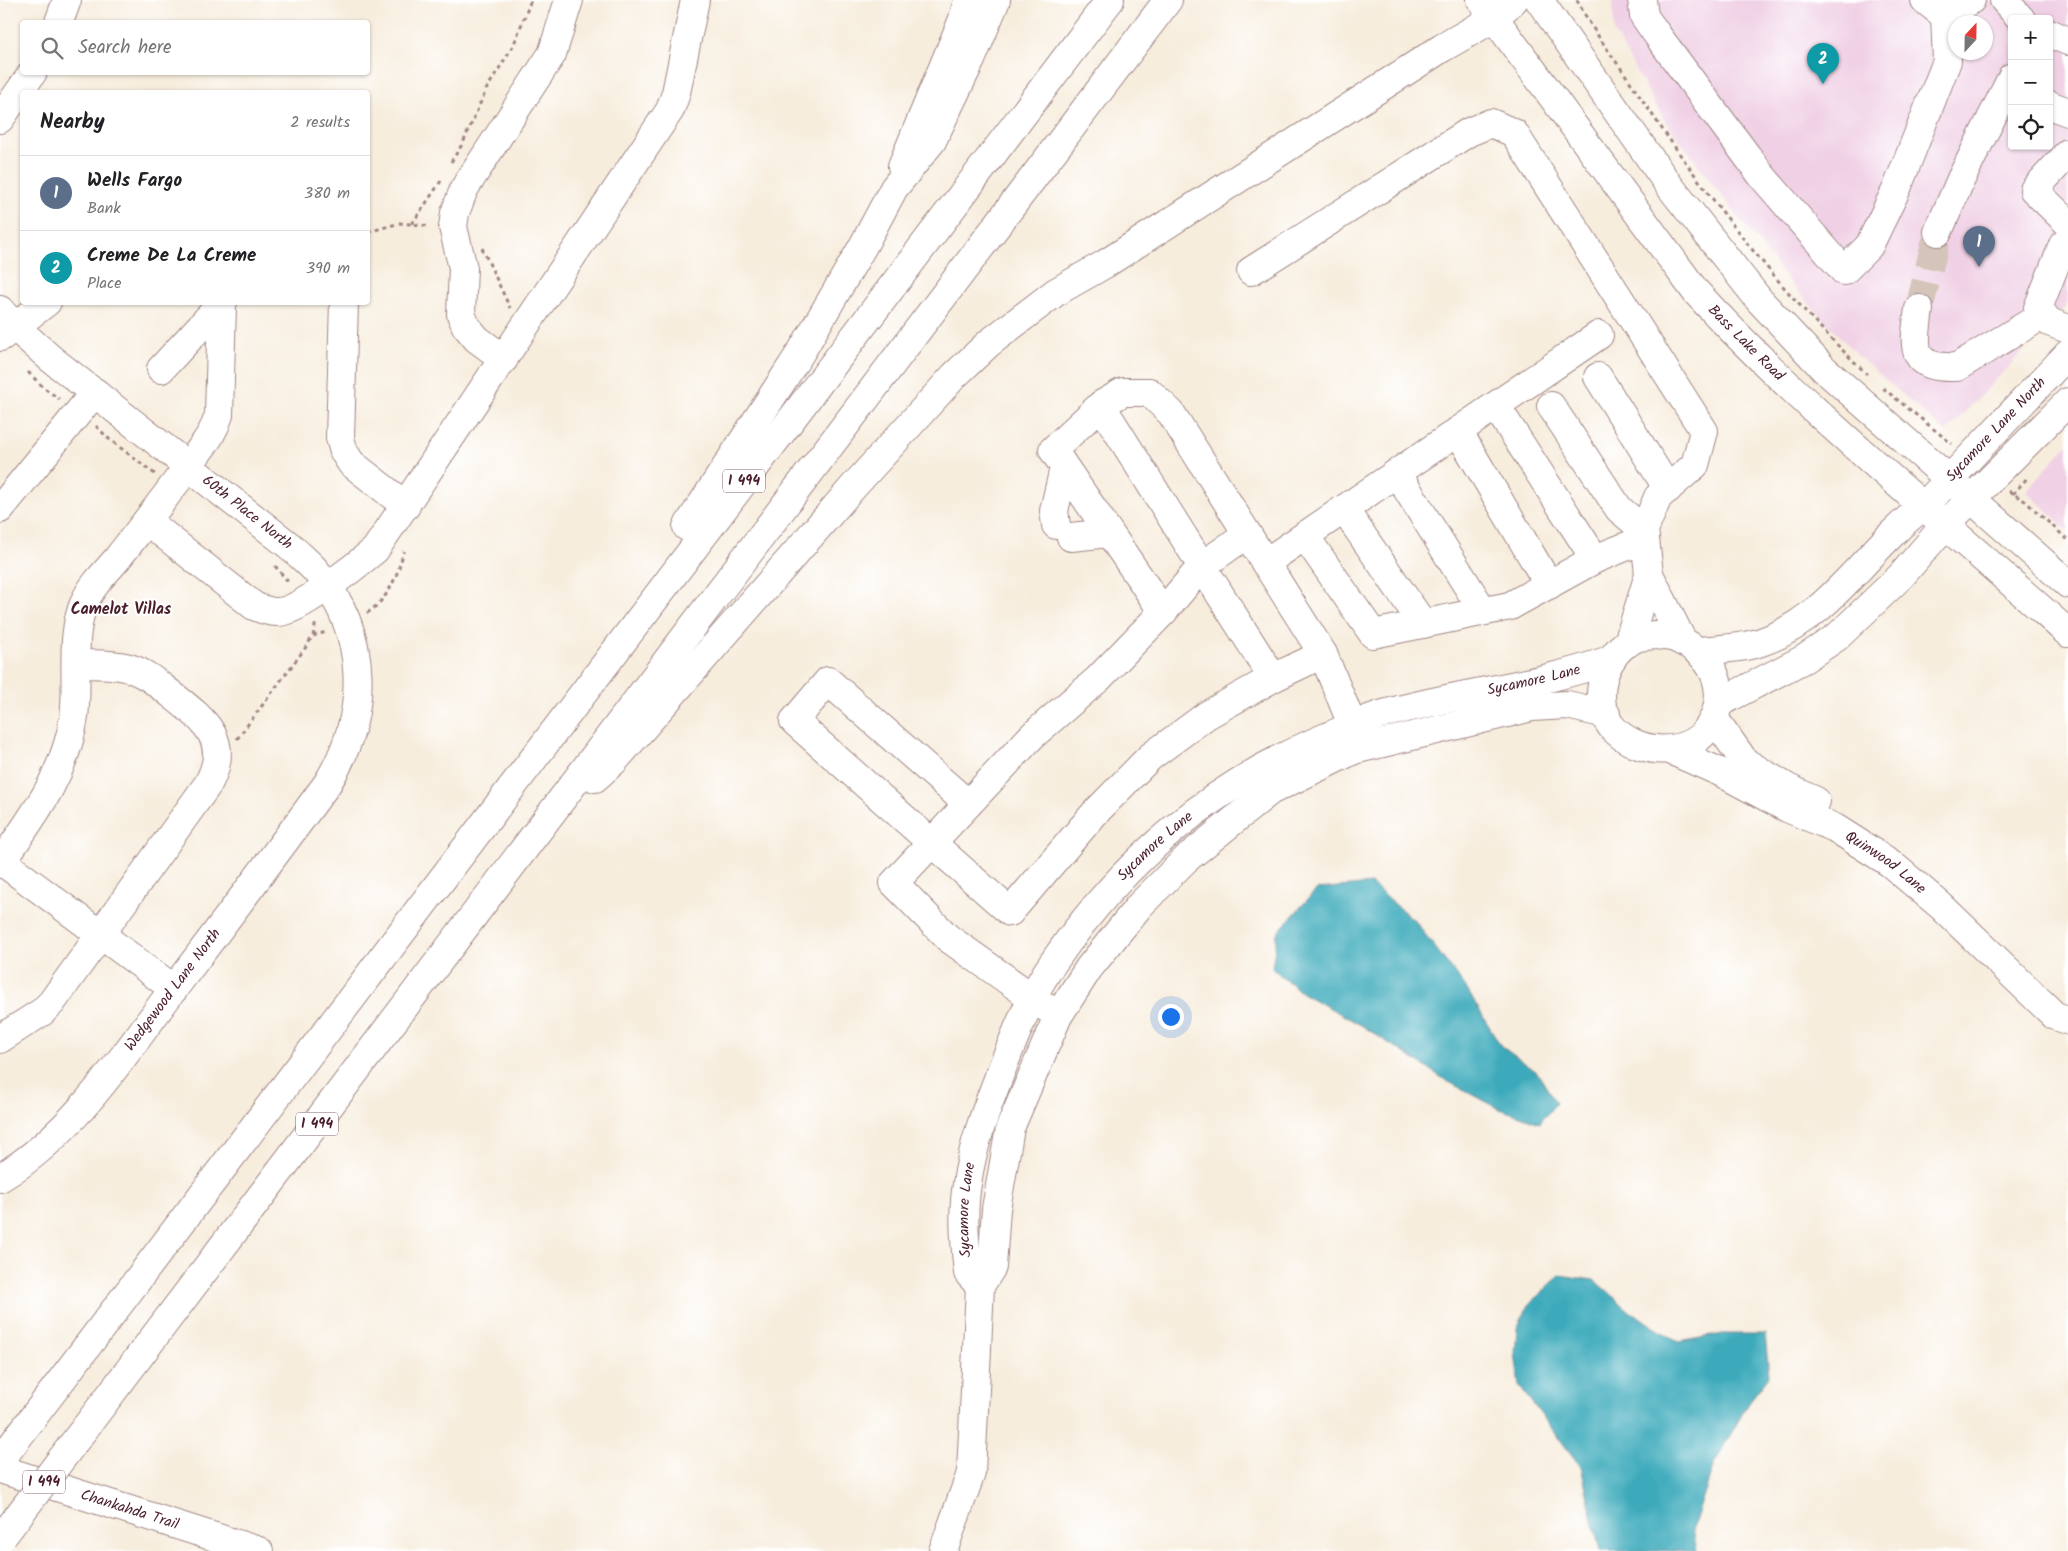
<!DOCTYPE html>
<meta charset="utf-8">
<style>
body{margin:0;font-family:Kalam,sans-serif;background:#f2f2f2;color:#202124}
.controls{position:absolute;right:15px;top:15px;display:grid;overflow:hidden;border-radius:5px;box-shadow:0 1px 4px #0004}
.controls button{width:45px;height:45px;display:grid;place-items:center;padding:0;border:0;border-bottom:1px solid #e0e0e0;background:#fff;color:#202124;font:25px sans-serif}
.compass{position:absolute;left:1948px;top:15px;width:45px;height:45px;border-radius:50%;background:#fff;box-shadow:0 1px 4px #0004;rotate:22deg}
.you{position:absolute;left:1170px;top:1016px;width:18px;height:18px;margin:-12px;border:4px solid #fff;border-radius:50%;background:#1a73e8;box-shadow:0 0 0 8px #1a73e833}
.badge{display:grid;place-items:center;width:32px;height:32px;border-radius:50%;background:#b5179e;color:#fff;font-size:16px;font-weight:700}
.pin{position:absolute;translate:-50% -41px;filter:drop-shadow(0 1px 2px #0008)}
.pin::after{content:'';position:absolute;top:26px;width:18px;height:15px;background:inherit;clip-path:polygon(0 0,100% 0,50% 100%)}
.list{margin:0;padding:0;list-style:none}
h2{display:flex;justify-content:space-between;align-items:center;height:65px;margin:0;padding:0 20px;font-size:21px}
h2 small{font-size:16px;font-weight:400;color:#757577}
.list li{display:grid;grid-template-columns:32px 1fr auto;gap:15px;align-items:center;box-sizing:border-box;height:75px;padding:0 20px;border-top:1px solid #e0e0e0}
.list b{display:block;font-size:19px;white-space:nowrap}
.list p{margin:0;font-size:16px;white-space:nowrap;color:#757577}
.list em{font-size:16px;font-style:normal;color:#757577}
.icon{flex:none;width:28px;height:28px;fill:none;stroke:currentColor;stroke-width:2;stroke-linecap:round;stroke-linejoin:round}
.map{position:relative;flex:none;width:2068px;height:1551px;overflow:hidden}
.search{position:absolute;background:#fff;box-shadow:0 1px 4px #0004;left:20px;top:20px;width:350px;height:55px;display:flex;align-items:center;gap:12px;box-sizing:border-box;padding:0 18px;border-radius:5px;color:#757577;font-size:19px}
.panel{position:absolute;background:#fff;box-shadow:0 1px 4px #0004;left:20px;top:90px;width:350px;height:215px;border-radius:5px}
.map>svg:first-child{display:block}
.built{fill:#f0d0e5;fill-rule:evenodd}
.water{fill:#3caabb;stroke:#436473}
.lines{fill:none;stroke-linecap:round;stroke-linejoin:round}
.minor-tunnel{stroke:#d4c4b9;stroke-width:28;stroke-dasharray:28 14;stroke-linecap:butt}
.minor-casing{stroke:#a08684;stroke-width:30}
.major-casing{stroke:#a08684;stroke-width:30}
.highway-casing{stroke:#a08684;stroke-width:30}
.path{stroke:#a08684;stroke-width:3;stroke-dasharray:4 4;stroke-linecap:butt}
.minor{stroke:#fff;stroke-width:28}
.major{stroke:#fff;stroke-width:28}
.highway{stroke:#fff;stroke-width:28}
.highway-bridge-casing{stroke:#a08684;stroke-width:30;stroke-linecap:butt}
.highway-bridge{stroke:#fff;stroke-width:28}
.labels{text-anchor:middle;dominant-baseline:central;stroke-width:4;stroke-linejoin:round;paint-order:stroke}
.shield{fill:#fff;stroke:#80626b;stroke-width:1}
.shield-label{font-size:14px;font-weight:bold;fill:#4a1f2b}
.street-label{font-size:15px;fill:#4a1f2b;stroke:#fff}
.neighbourhood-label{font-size:16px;font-weight:bold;fill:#4a1f2b;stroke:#fff}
</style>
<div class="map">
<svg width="2068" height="1551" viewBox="0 0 2068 1551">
<rect width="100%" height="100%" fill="#fff"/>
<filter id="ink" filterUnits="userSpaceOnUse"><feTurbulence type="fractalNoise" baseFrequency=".02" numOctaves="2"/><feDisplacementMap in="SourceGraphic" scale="10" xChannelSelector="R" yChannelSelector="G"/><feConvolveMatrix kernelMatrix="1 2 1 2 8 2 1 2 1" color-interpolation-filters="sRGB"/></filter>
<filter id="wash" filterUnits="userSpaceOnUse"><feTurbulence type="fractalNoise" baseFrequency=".0096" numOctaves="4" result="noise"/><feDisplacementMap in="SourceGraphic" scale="20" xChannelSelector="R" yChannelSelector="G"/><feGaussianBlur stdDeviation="1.12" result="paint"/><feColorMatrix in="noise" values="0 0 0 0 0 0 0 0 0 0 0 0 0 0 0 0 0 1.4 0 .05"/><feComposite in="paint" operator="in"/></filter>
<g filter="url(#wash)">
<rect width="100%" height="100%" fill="#f7eddd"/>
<!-- built -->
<g class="built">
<path d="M 1613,0 L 2068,0 L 2068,304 L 1946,432 L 1859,357 L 1797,291 L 1743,223 L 1665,121 L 1614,32 ZM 2012,19 L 2049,19 L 2049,146 L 2012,146 ZM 1956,22 L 1986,22 L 1986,52 L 1956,52 Z"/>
<polygon points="2068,444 2068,531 2026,491"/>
</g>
<!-- water -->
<g class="water">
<polygon points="1371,884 1415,921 1466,988 1501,1046 1537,1072 1556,1103 1540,1123 1500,1109 1447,1081 1361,1025 1302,993 1272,968 1277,933 1317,889"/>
<polygon points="1560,1275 1594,1280 1631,1312 1678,1342 1723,1334 1765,1334 1769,1376 1749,1402 1714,1464 1693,1528 1697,1551 1600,1551 1581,1467 1519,1386 1515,1352 1517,1328 1529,1305"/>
</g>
</g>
<g filter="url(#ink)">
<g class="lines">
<!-- minor-tunnel -->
<polyline class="minor-tunnel" points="1919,309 1938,232"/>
<defs>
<g id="minor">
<polyline points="1642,0 1644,16 1658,36 1762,176 1844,271 1869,246 1897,188 1947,61 1945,16 1925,0"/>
<polyline points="2004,0 2021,19"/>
<polyline points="1945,16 1971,0"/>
<polyline points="59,22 67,0"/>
<polyline points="2049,33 2068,41"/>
<polyline points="2049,105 2068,112"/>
<polyline points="0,119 33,72"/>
<polyline points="2068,153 2034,190 2068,223"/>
<polyline points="1938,232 1961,179 2012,77"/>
<polyline points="2068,241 2063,245 2038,308 2049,322 2068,329"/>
<polyline points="1251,271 1469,132 1491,123 1514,133 1704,431 1695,465 1658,497 1644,530 1649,574 1683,642"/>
<polyline points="344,302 340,438 344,452 351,463 406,506"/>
<path d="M 1919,309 C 1914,347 1908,369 1957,367 L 2043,315"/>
<path id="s1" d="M 0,310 L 14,326 L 50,358 L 291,547 C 299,555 308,562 316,571 C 370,634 369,716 327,784 C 274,856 220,928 166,999 C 118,1064 70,1136 0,1178"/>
<polyline points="1,337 47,302"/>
<polyline points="504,359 477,339 466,326 461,314 463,268 453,227 455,213 464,189 552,54 569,0"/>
<polyline points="161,369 223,302"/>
<polyline points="1598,377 1668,489"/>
<polyline points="1101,405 1123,392 1149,392 1171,413 1323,654"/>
<polyline points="1496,406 1595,559 1645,539"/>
<polyline points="1551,406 1619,509 1644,530"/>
<polyline points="1458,431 1549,585"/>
<polyline points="1397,473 1483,611"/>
<polyline points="0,509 95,392"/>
<polyline points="1344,509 1423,624"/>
<path d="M 147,521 L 254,606 C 263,610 274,614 284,611 C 305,606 357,565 375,550 L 670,110 L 676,93 L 695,0"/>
<polyline points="1056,525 1054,511 1064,468"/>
<polyline points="1305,536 1373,634 1510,606 1595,559"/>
<polyline points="1071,537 1109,533"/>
<polyline points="1265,563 1599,335"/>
<polyline points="1163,612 1053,450 1101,405 1202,566 1247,534"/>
<path d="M 1654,635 C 1661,636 1670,636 1677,639 C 1712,653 1731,690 1710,725 C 1689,759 1636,756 1611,726 C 1590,699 1604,651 1636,638 C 1641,636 1648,636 1654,635 Z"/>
<polyline points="1628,643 1649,574"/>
<path id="s2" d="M 1697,651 C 1718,649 1740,649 1761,642 C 1830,619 1867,548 1924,506 L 2068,354"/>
<polyline points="1719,703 1804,659 1837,637 1902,575 1946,524 2068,402"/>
<polyline points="1714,718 1745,762 1788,788 1816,801"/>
<path id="s3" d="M 1670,750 L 1720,772 L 1787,808 L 1835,828 L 1890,863 L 1941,906 L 2055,1016 L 2068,1020"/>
<polyline points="968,804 828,681 794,721 1010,912 1094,814 1150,757 1207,715 1273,678"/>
<polyline points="0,860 174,989"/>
<path d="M 0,864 C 33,816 65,776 74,717 C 79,680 69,636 85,601 C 92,585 106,572 117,559 C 141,528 165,498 188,466 C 201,447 212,438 219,415 L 222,304"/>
<polyline points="1047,1008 948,938 894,883 1032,736 1098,679 1163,612 1202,566 1273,678 1323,654 1360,744"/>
<path d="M 0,1039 L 42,1012 L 52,1002 L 208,784 C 232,740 204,720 171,694 C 158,684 146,673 129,668 C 112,663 94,665 76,664"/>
<path id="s4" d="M 980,1286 L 968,1273 C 965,1244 962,1214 967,1184 C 972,1146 987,1107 1001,1071 C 1016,1033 1031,993 1055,960 C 1126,857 1215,783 1331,735 C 1346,729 1361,721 1377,716 C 1454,693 1536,687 1612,659"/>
<path id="s5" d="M 0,1469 L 259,1551"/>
<polyline points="943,1551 971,1473 980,1286 992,1267 996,1209 1010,1128 1058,1016 1089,968 1140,905 1186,859 1270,791 1354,750 1532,707 1567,705 1606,714"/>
</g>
<g id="major">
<path id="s6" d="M 1481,0 L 1696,292 C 1810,416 1943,520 2068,633"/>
<polyline points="1539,0 1668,184 1760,301 1824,369 2068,584"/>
</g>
<g id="highway">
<polyline points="902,166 963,19 968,0"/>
<polyline points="687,527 801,352 863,246 894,188 932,141 971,60 996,0"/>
<polyline points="595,778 614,761 854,486 954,376 989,343 1056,292 1105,264 1442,48 1494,18 1514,0"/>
<polyline points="85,1428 1168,0"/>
<polyline points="0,1461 1110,0"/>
</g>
</defs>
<!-- minor casing -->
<use href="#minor" class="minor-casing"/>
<!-- major casing -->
<use href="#major" class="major-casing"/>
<!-- highway casing -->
<use href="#highway" class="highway-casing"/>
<!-- path -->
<g class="path">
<path d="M 1577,0 C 1592,31 1616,60 1635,89 C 1703,191 1778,290 1867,374"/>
<polyline points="451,162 463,143 486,90 514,44 531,0"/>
<polyline points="412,224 441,181"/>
<polyline points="368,232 400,223 430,226"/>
<polyline points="482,248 510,308"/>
<polyline points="28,372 43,387 59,399"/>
<polyline points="1883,388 1952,444"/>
<polyline points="96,426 109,439 155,474"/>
<polyline points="2009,491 2025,501 2068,540"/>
<polyline points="2013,494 2029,476"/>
<polyline points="275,566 290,584"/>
<path d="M 367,613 C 390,598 397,575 404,551"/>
<polyline points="313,636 326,632"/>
<polyline points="237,739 306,647 313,636 316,621"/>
</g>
<!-- minor -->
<use href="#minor" class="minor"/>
<!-- major -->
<use href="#major" class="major"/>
<!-- highway -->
<use href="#highway" class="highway"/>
<defs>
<polyline id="highway-bridge" points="3,1536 85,1428"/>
</defs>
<!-- highway-bridge casing -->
<use href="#highway-bridge" class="highway-bridge-casing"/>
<!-- highway-bridge -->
<use href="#highway-bridge" class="highway-bridge"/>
</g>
</g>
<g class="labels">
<!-- shield labels -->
<g class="shield">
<rect x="723" y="469.5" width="42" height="23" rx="4"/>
<rect x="296" y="1112.5" width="42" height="23" rx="4"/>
<rect x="23" y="1470.5" width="42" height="23" rx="4"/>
</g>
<g class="shield-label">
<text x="744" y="481">I 494</text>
<text x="317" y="1124">I 494</text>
<text x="44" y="1482">I 494</text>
</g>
<!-- street labels -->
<g class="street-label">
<text stroke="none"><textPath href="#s6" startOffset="434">Bass Lake Road</textPath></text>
<text stroke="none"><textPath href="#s2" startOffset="384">Sycamore Lane North</textPath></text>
<text stroke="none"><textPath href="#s1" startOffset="320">60th Place North</textPath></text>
<text stroke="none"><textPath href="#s4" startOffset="921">Sycamore Lane</textPath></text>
<text stroke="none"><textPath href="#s4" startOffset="501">Sycamore Lane</textPath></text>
<text stroke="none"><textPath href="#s3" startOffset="244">Quinwood Lane</textPath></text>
<text transform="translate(173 990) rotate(-53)">Wedgewood Lane North</text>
<text stroke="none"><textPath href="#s4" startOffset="81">Sycamore Lane</textPath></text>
<text stroke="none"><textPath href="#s5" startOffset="136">Chankahda Trail</textPath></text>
</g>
<!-- neighbourhood labels -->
<g class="neighbourhood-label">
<text x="121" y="609">Camelot Villas</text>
</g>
</g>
</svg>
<div class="controls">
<button>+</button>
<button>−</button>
<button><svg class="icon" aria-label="locate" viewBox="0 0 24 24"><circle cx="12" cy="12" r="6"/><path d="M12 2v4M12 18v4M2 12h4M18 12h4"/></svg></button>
</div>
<svg class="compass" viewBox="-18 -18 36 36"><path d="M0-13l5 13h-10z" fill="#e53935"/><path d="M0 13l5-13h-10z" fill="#757577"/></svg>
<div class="you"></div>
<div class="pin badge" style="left:1979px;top:267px;background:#5c6f8a">1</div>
<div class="pin badge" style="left:1823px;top:84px;background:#0f9aa8">2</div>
<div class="search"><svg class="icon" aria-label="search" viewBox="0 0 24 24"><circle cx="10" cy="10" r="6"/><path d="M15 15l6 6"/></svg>Search here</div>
<section class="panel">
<h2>Nearby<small>2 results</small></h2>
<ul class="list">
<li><span class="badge" style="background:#5c6f8a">1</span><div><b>Wells Fargo</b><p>Bank</p></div><em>380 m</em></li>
<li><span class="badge" style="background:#0f9aa8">2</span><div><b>Creme De La Creme</b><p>Place</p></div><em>390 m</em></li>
</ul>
</section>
</div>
